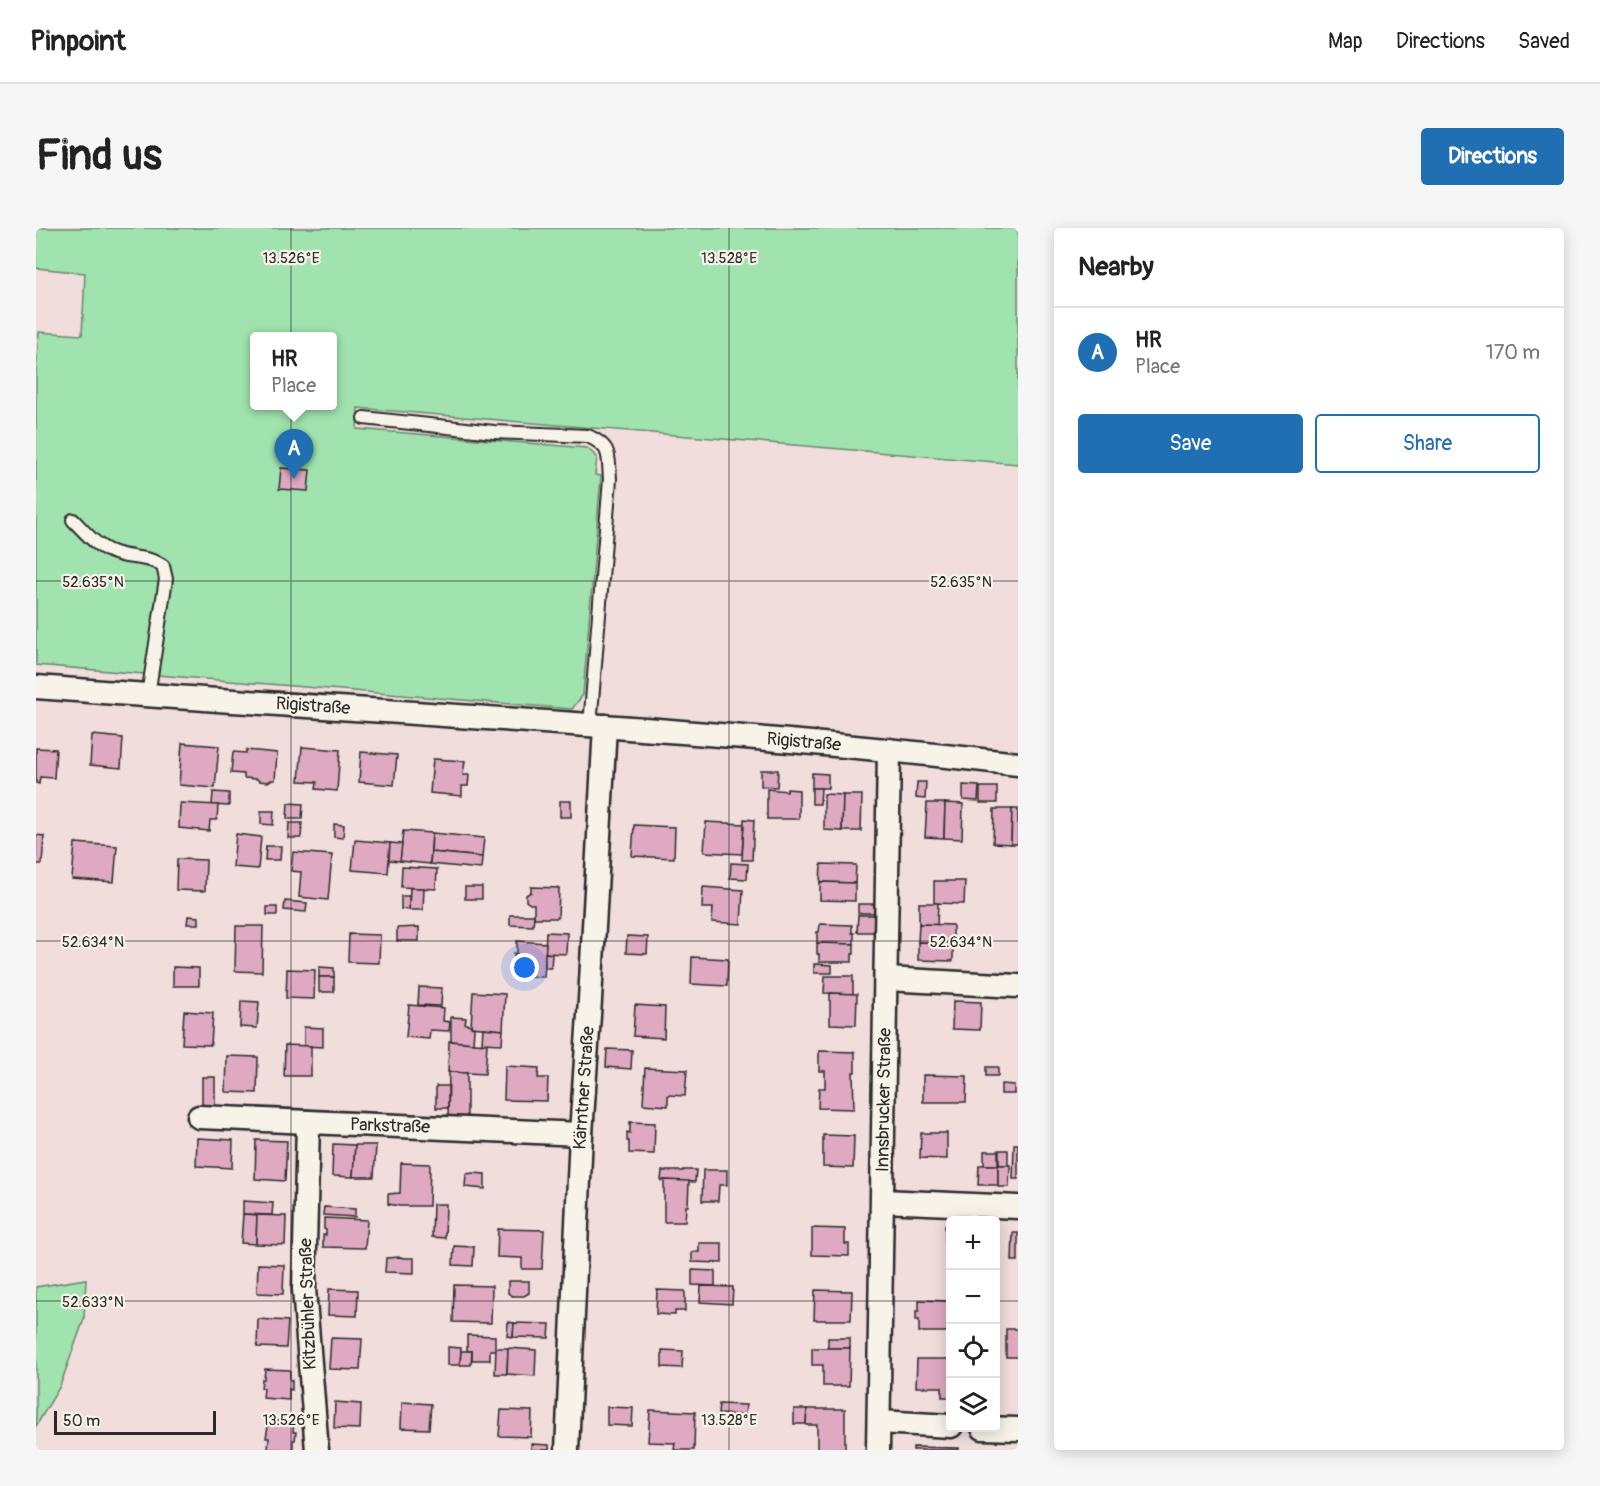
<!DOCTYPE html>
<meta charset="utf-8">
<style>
body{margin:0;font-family:Pangolin,sans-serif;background:#f6f6f6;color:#222}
.controls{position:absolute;right:18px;bottom:18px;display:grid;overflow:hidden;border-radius:6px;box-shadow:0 3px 15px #0003}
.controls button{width:54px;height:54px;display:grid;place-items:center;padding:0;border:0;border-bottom:2px solid #e0e0e0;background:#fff;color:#222;font:30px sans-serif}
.scale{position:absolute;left:18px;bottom:15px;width:162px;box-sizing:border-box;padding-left:6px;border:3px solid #2b2b2b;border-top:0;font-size:16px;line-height:21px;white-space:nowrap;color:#2b2b2b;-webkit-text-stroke:4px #f7f3e8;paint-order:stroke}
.you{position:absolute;left:489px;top:740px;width:21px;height:21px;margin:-15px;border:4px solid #fff;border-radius:50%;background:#1a73e8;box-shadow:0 0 0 9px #1a73e833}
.badge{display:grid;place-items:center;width:39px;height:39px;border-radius:50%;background:#1f6fb2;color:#fff;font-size:20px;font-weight:700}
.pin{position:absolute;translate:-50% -50px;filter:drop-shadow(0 2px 3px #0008)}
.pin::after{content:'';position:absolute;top:32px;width:21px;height:18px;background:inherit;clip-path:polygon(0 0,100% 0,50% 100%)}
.popup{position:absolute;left:214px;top:104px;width:87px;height:78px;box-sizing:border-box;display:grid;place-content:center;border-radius:6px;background:#fff;filter:drop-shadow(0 2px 4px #0005);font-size:20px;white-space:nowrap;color:#767676}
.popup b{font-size:22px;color:#222}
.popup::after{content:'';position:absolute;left:50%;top:100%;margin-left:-12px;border:12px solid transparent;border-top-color:#fff}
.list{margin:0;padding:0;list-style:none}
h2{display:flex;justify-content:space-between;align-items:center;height:78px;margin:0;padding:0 24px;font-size:26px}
h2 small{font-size:20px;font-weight:400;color:#767676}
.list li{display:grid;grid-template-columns:39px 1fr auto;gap:18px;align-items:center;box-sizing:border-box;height:90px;padding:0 24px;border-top:2px solid #e0e0e0}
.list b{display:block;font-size:22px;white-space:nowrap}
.list p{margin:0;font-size:20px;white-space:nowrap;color:#767676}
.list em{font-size:20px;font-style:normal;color:#767676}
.actions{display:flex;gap:12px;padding:18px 24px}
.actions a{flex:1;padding:14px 0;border:2px solid #1f6fb2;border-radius:6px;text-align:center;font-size:21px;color:#1f6fb2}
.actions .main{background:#1f6fb2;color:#fff}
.icon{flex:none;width:33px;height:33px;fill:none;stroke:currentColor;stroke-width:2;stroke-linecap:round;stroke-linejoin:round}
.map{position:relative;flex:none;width:982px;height:1222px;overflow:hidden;border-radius:6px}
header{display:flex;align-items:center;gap:36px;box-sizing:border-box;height:84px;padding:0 30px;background:#fff;border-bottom:2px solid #e0e0e0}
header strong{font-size:28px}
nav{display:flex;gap:33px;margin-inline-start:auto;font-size:21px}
.intro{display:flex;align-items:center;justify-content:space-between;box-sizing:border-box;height:144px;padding:0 36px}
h1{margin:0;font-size:42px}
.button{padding:15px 27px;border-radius:6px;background:#1f6fb2;color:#fff;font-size:21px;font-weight:700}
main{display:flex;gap:36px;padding:0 36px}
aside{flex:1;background:#fff;border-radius:6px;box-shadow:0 3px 15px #0003}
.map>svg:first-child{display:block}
.green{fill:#a0e3ae;stroke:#66876c;stroke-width:1.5;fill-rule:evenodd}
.building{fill:#dfa9c1;stroke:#2b2b2b;stroke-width:1.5}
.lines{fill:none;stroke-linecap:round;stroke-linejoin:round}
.service-casing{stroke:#2b2b2b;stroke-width:16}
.minor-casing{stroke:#2b2b2b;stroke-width:27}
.service{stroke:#f7f3e8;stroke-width:12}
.minor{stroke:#f7f3e8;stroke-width:22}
.ticks{fill:none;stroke:#2b2b2b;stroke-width:1.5;stroke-opacity:0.45}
.labels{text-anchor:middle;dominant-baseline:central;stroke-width:4.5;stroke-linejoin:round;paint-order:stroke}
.street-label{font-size:18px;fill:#2b2b2b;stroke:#f7f3e8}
.ticks-label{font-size:15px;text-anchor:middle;fill:#2b2b2b;stroke:#f7f3e8;stroke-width:4.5;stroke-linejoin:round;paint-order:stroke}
</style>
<header>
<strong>Pinpoint</strong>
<nav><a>Map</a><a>Directions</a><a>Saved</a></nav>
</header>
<div class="intro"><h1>Find us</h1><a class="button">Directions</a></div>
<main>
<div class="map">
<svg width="982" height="1222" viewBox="0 0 982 1222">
<rect width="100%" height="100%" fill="#f0dddc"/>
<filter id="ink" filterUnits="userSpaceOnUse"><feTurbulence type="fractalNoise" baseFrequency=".0167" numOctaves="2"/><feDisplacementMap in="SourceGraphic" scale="12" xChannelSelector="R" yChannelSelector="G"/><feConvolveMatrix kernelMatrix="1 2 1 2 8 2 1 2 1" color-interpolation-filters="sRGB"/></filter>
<g filter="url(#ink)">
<!-- green -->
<g class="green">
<path d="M 0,0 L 982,0 L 982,236 L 322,180 L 321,201 L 551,220 L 561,229 L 559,247 L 565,248 L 547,467 L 536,481 L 0,437 L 0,144 L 3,104 L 46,107 L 49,45 L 0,40 ZM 219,109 L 297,109 L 297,178 L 219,178 Z"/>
<polygon points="50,1051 48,1091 24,1158 0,1198 0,1059"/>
</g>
<!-- building -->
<g class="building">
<polygon points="245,240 274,242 272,263 243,261"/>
<polygon points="56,507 87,510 85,540 54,537"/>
<polygon points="146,515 183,518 179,560 143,557"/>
<polygon points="266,519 304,522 301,563 280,561 281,554 263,553"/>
<polygon points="0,520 20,521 18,550 4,549 3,556 0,555"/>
<polygon points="210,522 241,525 239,552 235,552 232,554 223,553 221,551 208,550 208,546 195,545 197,524 210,525"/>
<polygon points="325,524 361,527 358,557 323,554"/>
<polygon points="397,531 429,533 427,547 433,547 432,558 426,558 426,568 394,565"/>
<polygon points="725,542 742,542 741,559 725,558"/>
<polygon points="776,545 792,546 792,560 776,560"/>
<polygon points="881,554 890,554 889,571 880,570"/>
<polygon points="927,557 943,558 942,573 927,572"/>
<rect x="944" y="559" width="17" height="16"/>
<polygon points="776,560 785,560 784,576 776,576"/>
<polygon points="731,561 751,563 751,561 763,562 763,591 731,591"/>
<polygon points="177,564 193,565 193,578 176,577"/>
<polygon points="788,566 807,567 806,603 788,602"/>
<polygon points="807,567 826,567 825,603 806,603"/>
<rect x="524" y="573" width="11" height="16"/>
<polygon points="144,575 182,577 181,592 174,592 173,603 143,600"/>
<polygon points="252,575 267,576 266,591 251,591"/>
<polygon points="891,575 909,575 908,610 889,609"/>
<polygon points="909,575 927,576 926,611 908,610"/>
<polygon points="958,581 976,581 975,616 957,615"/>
<polygon points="976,581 982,581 982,616 975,616"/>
<polygon points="225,583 238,583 237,597 225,596"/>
<polygon points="708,591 718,592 716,632 706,632"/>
<polygon points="670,594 708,596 706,626 668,624"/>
<polygon points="253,595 266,595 265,610 252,610"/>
<polygon points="298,596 308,597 307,610 298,609"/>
<polygon points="598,597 639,599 638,630 596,628"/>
<polygon points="367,603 396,605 394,636 364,633"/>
<polygon points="396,605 448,610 446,629 395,624"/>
<polygon points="200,606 225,609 222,641 197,639"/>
<polygon points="0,607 8,608 6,636 0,636"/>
<polygon points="319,612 354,615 352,645 316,642"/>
<polygon points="39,615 81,618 78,654 36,651"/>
<polygon points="354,615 366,616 364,633 353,632"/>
<polygon points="230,618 245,618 244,632 229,632"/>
<polygon points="257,624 296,627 292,672 263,669 265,644 255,643"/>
<polygon points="395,624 446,629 445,641 394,636"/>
<polygon points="141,631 170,632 169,663 140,662"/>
<polygon points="695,635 712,636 711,651 694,650"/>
<polygon points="785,636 820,637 819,655 784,654"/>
<polygon points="366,639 401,641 400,661 365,659"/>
<polygon points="898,653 929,653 928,676 898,675"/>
<polygon points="784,654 819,655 819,673 784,672"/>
<rect x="429" y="659" width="17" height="12"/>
<polygon points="495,659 523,660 522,690 498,690 498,676 494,676 490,673 490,667 495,664"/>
<polygon points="667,659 707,662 705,696 676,694 677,680 666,680"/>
<polygon points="374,660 388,660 387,682 373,682"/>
<polygon points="365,668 373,668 373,682 365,681"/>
<polygon points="249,673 271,675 270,684 248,682"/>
<polygon points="883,675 902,675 901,697 883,696"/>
<rect x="822" y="676" width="17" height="9"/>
<rect x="231" y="679" width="10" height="8"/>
<polygon points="474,687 498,687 497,698 474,697"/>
<polygon points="822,687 839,687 839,704 821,704"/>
<polygon points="152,688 163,689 163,696 151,696"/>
<polygon points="784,696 816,697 816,705 818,705 818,716 781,715 781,704 783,704"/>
<polygon points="883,696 917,697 917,715 882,714"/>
<polygon points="200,698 227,698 226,744 199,743"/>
<polygon points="383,699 383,713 361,713 361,700"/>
<polygon points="510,704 531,705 530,726 509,725"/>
<polygon points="313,706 344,707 343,735 312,734"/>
<polygon points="591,708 612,709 611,726 590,725"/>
<polygon points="481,713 510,715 508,749 480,748 480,736 478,736 478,725 481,726"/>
<polygon points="882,714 917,715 917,733 882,732"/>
<polygon points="781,715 818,716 818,726 816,726 816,734 783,734 783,726 781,726"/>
<polygon points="509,725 516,726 515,740 509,740"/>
<polygon points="656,729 692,731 691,758 655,756"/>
<polygon points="778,736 796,737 796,745 778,745"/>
<polygon points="137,739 163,740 163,758 137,758"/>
<polygon points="283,739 298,740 298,749 283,749"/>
<polygon points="251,741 279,742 278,771 250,770"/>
<polygon points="789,748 817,748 817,766 788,765"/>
<rect x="283" y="749" width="15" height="15"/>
<polygon points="383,759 406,760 405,778 382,777"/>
<polygon points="437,764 469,766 467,802 435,799"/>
<polygon points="794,765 821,766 820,797 794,796"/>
<polygon points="205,773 223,774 221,800 204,799"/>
<polygon points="917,773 945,774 944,802 916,801"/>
<polygon points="373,777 408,780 407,793 414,794 413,803 394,802 393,811 370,809"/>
<polygon points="599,777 629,779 628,810 597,808"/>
<polygon points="148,783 177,785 175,817 146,816"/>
<polygon points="415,789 430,790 429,796 435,797 435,799 438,800 437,815 415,813"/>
<polygon points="268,799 287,800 287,819 268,818"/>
<polygon points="447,800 467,802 466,816 446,815"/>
<polygon points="413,813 451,816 449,846 412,844"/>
<polygon points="249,817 275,818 275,848 248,848"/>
<polygon points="571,821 596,822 595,841 570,839"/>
<polygon points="783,823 819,824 819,844 817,844 818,881 782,880 783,860 789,860 789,843 783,843"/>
<polygon points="191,828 222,829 221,865 190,864"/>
<polygon points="469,838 503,840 502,850 512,850 511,873 468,872"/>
<rect x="950" y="839" width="12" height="9"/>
<polygon points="609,840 651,842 649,868 632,867 632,878 607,876"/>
<polygon points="413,844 431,845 431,890 412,890"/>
<polygon points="887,847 931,848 930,874 887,874"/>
<polygon points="166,849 179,849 179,878 166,877"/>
<polygon points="965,856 978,857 978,866 965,866"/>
<rect x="400" y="858" width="12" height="22"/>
<polygon points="594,894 619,895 618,926 593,925 593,913 591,913 591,904 594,905"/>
<polygon points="885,905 911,905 911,931 884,930"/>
<polygon points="787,907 818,908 817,940 787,939"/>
<polygon points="161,910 197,912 196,940 160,938"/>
<polygon points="220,912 251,913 249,953 219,951"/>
<polygon points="297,916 319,917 317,949 296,948"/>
<polygon points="978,916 982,916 982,951 977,951"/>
<polygon points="319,917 340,917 338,949 317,949"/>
<rect x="963" y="922" width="9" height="15"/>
<rect x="948" y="923" width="14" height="14"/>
<polygon points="365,935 394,936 393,978 364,978 352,976 352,966 364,965"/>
<polygon points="943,937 962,937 962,957 942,957"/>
<polygon points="962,937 974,937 973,959 962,959"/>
<polygon points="647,942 660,942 659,954 628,952 625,953 626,943 647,943"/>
<polygon points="667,942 691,942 691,957 683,957 682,973 666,973"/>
<polygon points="437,945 449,946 449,961 429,959 430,946"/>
<polygon points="628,952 653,953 652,978 650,978 649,994 628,994"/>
<polygon points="207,973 237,975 236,987 207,986"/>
<polygon points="397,976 410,976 409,1010 396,1009"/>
<polygon points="288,979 319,981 319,989 287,987"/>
<polygon points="207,986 221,987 220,1016 205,1015"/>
<polygon points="221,987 250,988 249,1017 220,1016"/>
<polygon points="288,990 331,992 329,1020 287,1019 287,1007 290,1007 290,1002 288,1001"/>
<rect x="909" y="997" width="6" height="26"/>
<polygon points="776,1000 809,1001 809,1016 813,1016 813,1028 776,1027"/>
<polygon points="462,1001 508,1002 506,1041 486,1041 486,1030 461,1029"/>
<polygon points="977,1005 982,1005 982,1033 976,1033"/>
<polygon points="663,1015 686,1015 686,1035 656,1034 656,1024 663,1024"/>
<polygon points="418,1018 438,1019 437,1038 417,1037"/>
<polygon points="365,1029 367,1030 378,1030 378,1045 349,1044 350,1030"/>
<polygon points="222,1036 248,1037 247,1066 221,1065"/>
<polygon points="656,1042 679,1043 679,1058 656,1057"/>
<polygon points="472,1053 493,1053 493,1065 488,1068 476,1068 472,1065"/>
<polygon points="418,1057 456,1058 455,1095 417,1094"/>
<polygon points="665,1058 697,1059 696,1076 664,1074"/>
<polygon points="293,1061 322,1062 321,1088 292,1087"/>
<polygon points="621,1062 649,1063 649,1083 639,1083 639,1087 620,1086"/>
<polygon points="779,1062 816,1063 815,1092 778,1092"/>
<polygon points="883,1072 912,1073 912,1082 915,1082 915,1095 912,1095 911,1104 883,1104 883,1092 880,1092 880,1083 883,1083"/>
<polygon points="222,1091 252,1093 250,1120 221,1119"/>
<polygon points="472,1094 478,1095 477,1109 471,1108"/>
<polygon points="478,1095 514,1096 513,1110 477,1109"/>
<rect x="970" y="1101" width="12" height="28"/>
<polygon points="431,1107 459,1108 459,1122 454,1122 454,1132 436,1132 436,1123 431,1123"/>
<polygon points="295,1110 326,1111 324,1142 293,1141"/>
<rect x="792" y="1110" width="22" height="10"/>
<polygon points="412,1119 425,1120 424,1137 412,1137"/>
<polygon points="460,1120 472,1120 471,1146 459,1146"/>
<polygon points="472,1120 500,1122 499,1148 471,1146"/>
<polygon points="776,1120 814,1120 813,1158 787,1158 787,1137 776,1137"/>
<polygon points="626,1122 647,1123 646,1140 626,1139"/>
<polygon points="425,1123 436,1123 435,1137 424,1137"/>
<polygon points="881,1131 915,1131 915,1169 906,1169 906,1159 880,1159"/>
<polygon points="229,1141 254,1142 254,1152 256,1152 256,1162 253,1161 253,1172 227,1170 228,1160 225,1160 226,1151 228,1151"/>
<polygon points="299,1174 325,1176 324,1201 298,1200"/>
<polygon points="366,1174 395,1176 393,1201 365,1200"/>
<polygon points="683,1176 710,1177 709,1187 682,1186"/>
<polygon points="571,1179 597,1180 596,1198 571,1197"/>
<polygon points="758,1181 771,1181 770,1196 758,1196"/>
<polygon points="771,1181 809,1181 809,1221 781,1221 781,1197 770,1197"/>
<polygon points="465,1182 496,1183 495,1209 463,1208"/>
<polygon points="614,1182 659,1184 658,1222 638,1222 639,1215 612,1214"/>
<polygon points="233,1192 258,1194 257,1204 260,1204 259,1212 257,1212 257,1222 232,1221 233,1210 230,1210"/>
<polygon points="495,1216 513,1217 513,1222 495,1222"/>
<polygon points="877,1219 923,1220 923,1222 877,1222"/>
</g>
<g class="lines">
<defs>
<g id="service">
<path d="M 328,190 L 458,204 L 552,208 C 576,219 572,227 574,251 L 554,498"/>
<path d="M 37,292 C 51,306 62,321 82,326 C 98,331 112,328 127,338 L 130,351 L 112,467"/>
</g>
<g id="minor">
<path d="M 0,459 C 327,484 656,498 982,536"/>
<polyline points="850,751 982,758"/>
<polyline points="163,889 545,906"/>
<polyline points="272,894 268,1061 281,1222"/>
<polyline points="847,973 982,979"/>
<polyline points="843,1194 915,1198"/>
<polyline points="947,1200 982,1201"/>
<polyline points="531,1222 545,906 554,772 569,498"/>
<polyline points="842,1222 853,522"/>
</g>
</defs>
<!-- service casing -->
<use href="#service" class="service-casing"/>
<!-- minor casing -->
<use href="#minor" class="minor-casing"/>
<!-- service -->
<use href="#service" class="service"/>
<!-- minor -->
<use href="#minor" class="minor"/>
</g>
</g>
<!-- ticks -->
<path class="ticks" d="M 255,0 L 255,1222M 693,0 L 693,1222M 0,353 L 982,353M 0,713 L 982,713M 0,1073 L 915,1073M 960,1073 L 982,1073"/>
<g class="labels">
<!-- street labels -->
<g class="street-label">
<text transform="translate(277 478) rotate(4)">Rigistraße</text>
<text transform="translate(768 514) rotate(5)">Rigistraße</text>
<text transform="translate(548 860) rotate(-86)">Kärntner Straße</text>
<text transform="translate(848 872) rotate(-89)">Innsbrucker Straße</text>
<text transform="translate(354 898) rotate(2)">Parkstraße</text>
<text transform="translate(272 1076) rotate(-92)">Kitzbühler Straße</text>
</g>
</g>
<g class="ticks-label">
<text x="255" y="35">13.526°E</text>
<text x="693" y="35">13.528°E</text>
<text x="57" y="359">52.635°N</text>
<text x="925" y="359">52.635°N</text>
<text x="57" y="719">52.634°N</text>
<text x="925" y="719">52.634°N</text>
<text x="57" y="1079">52.633°N</text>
<text x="255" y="1197">13.526°E</text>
<text x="693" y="1197">13.528°E</text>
</g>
</svg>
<div class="controls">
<button>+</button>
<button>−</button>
<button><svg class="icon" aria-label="locate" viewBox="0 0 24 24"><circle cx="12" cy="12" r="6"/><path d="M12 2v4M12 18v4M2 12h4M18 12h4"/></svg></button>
<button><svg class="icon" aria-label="layers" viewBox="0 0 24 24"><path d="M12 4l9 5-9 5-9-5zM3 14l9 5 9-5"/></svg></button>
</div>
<div class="scale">50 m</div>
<div class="you"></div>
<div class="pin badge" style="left:258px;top:251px">A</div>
<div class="popup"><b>HR</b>Place</div>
</div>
<aside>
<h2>Nearby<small></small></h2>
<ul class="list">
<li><span class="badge">A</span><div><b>HR</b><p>Place</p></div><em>170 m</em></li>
</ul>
<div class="actions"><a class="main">Save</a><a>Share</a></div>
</aside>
</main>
